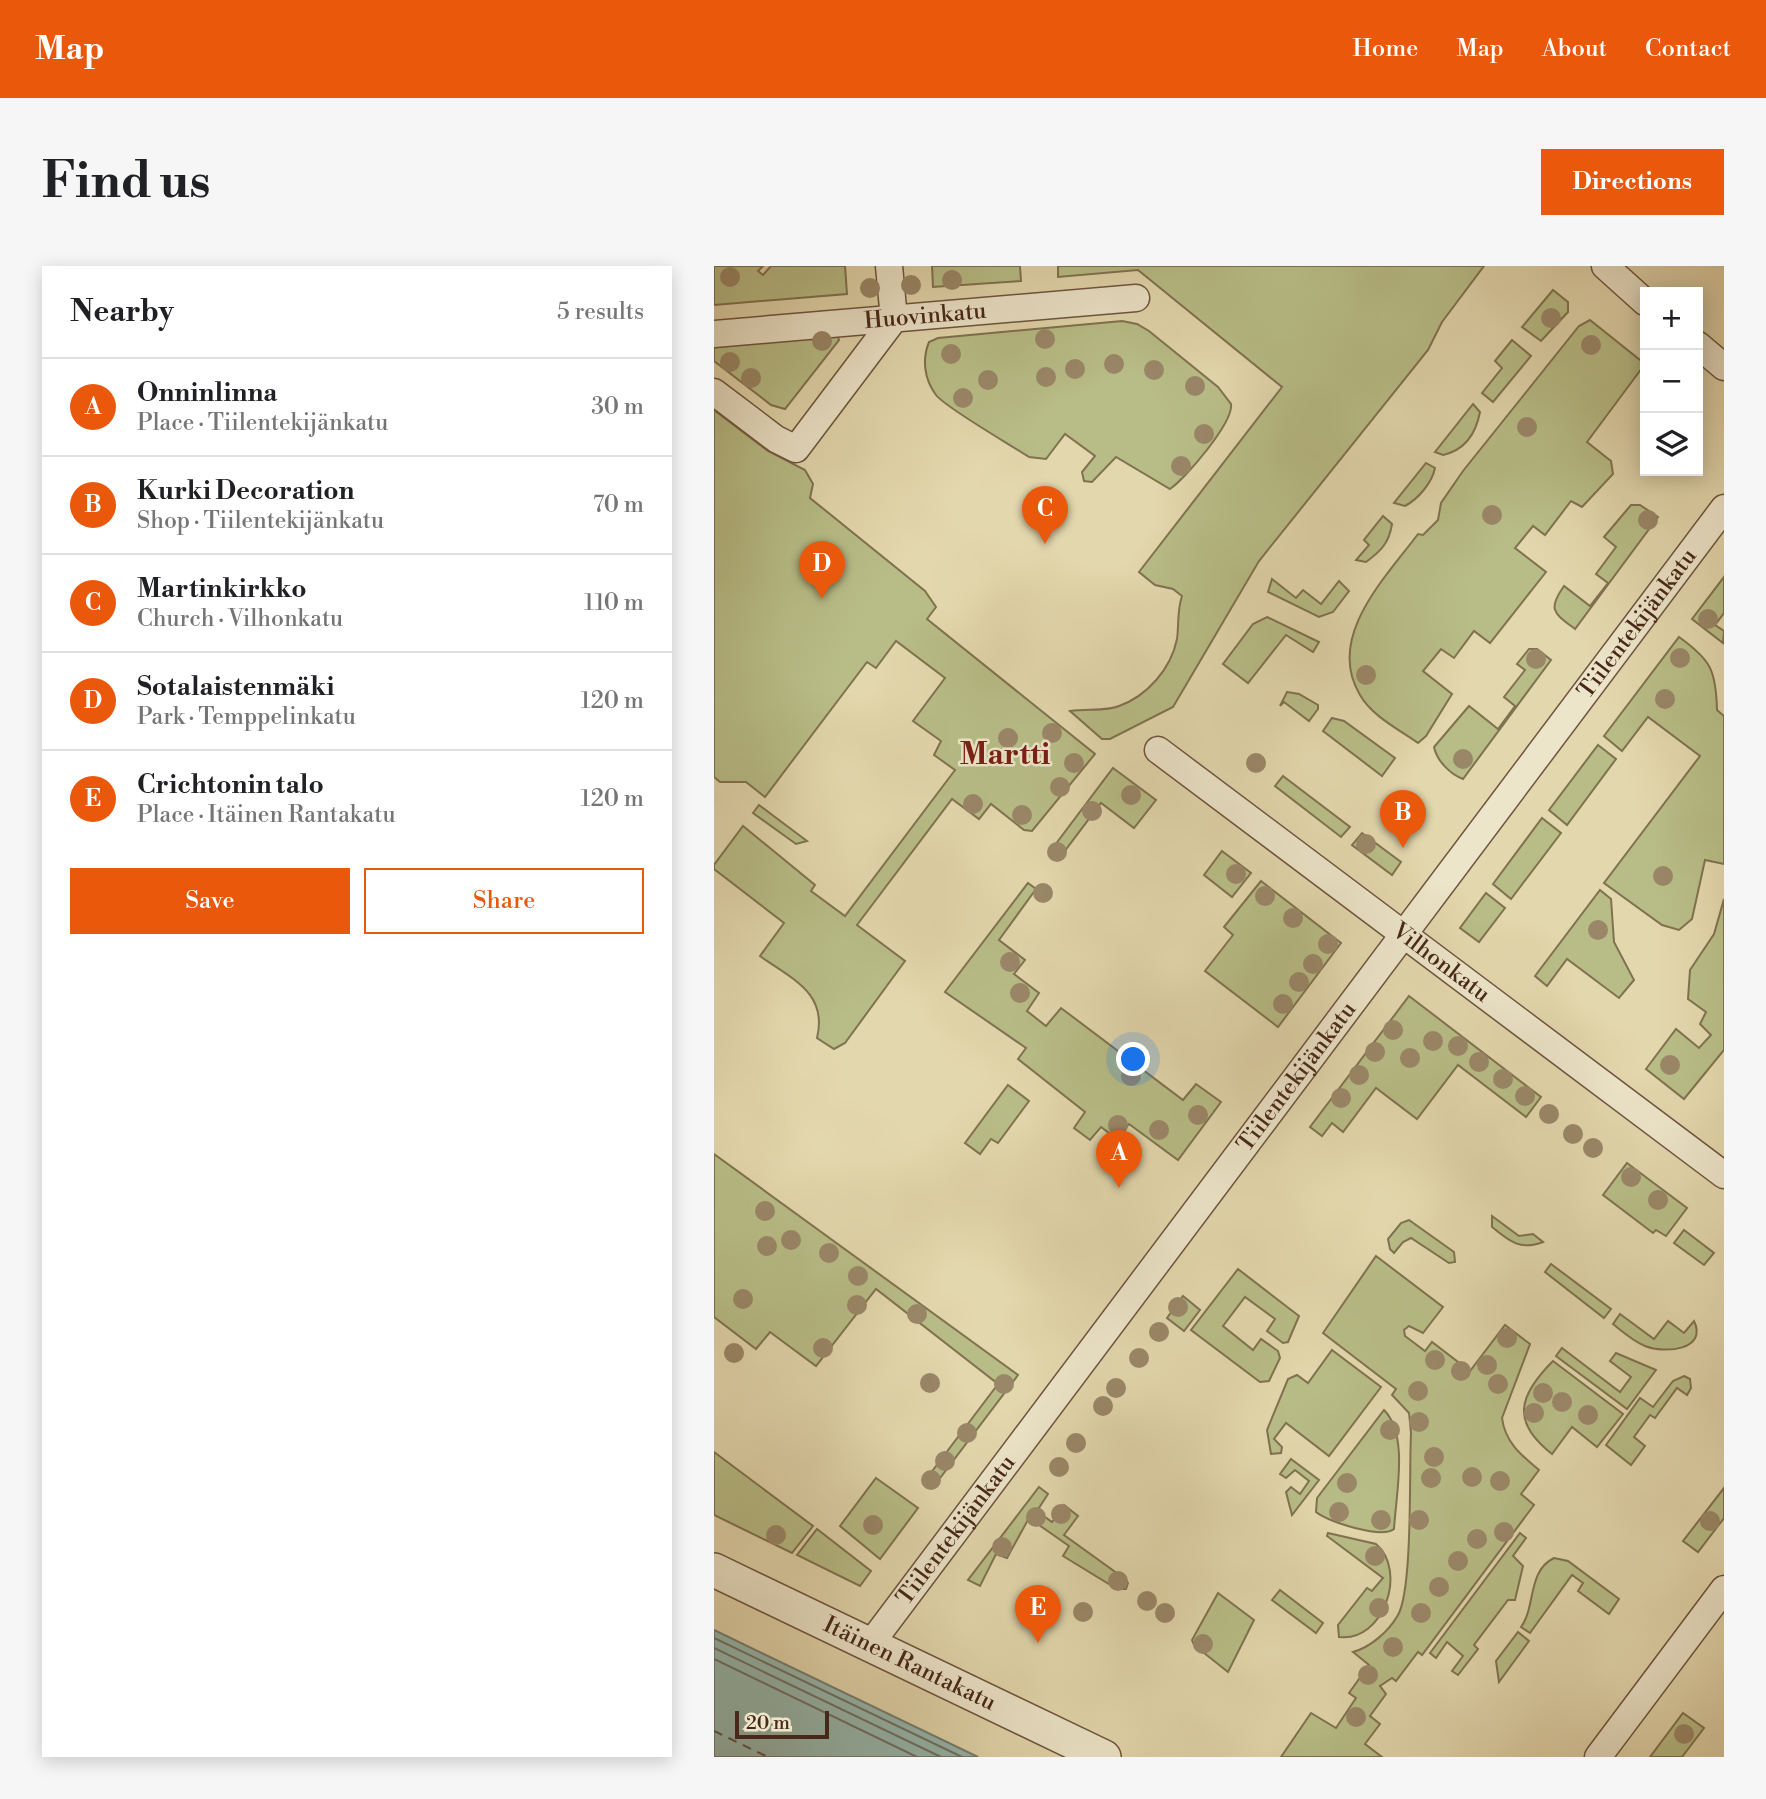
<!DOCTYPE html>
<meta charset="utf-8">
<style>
body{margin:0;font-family:"Libre Bodoni",serif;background:#f6f6f6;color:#202124}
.controls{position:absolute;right:21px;top:21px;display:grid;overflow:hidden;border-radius:0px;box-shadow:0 4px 18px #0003}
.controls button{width:63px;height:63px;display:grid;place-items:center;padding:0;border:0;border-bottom:2px solid #e0e0e0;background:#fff;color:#202124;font:35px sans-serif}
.scale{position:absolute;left:21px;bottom:18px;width:94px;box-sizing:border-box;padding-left:7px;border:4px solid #47281a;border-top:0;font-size:19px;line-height:24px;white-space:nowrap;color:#47281a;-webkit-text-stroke:5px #ede5ca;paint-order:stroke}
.you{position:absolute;left:420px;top:794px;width:24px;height:24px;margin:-18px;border:5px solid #fff;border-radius:50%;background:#1a73e8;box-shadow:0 0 0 10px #1a73e833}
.badge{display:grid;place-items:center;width:46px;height:46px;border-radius:50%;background:#ea580c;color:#fff;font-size:23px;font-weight:700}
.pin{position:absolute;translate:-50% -58px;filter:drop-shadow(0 2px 4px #0008)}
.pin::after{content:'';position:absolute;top:37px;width:24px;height:21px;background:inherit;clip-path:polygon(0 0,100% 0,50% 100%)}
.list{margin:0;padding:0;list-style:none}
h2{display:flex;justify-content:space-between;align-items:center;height:91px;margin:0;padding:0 28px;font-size:30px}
h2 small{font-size:23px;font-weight:400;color:#757577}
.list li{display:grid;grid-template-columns:46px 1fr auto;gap:21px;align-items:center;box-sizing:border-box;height:98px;padding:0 28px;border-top:2px solid #e0e0e0}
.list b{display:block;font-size:26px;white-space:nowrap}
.list p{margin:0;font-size:23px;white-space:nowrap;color:#757577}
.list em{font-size:23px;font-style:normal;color:#757577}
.actions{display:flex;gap:14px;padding:21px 28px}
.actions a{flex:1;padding:16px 0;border:2px solid #ea580c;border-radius:0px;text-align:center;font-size:24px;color:#ea580c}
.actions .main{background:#ea580c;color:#fff}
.icon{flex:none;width:38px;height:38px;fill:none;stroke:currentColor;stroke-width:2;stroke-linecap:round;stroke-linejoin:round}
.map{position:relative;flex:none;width:1010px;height:1491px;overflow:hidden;border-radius:0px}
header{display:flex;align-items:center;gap:42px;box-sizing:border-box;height:98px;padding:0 35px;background:#ea580c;color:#fff}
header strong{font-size:33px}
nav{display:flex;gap:38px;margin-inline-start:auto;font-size:24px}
.intro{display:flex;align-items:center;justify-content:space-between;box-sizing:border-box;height:168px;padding:0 42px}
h1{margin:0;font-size:49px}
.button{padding:18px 32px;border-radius:0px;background:#ea580c;color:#fff;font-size:24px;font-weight:700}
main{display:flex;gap:42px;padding:0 42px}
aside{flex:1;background:#fff;border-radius:0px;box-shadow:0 4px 18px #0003}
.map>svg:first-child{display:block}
.green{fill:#b8bd87;stroke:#807250;stroke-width:2}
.water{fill:#96b8af;stroke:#767e73;stroke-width:2}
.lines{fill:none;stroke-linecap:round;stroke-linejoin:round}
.shore{stroke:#6e7064;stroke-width:2}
.ferry{stroke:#5b4c3f;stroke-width:2;stroke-dasharray:9 7;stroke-linecap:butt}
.minor-casing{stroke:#6e543f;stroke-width:29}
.tertiary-casing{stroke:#6e543f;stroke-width:36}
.minor{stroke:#ede5ca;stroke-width:26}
.tertiary{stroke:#ede5ca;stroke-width:33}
.tree{fill:#9a8768}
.labels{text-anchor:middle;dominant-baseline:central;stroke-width:5;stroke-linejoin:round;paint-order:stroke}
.street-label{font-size:23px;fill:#47281a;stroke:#ede5ca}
.district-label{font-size:30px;font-weight:bold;fill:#7a1f14;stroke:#ede5ca}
</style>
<header>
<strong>Map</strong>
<nav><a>Home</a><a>Map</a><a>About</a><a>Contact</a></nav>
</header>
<div class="intro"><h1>Find us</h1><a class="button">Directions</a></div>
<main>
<aside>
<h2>Nearby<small>5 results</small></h2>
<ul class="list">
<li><span class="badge">A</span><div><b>Onninlinna</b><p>Place · Tiilentekijänkatu</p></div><em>30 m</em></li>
<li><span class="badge">B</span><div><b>Kurki Decoration</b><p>Shop · Tiilentekijänkatu</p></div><em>70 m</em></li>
<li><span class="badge">C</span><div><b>Martinkirkko</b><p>Church · Vilhonkatu</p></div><em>110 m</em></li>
<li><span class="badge">D</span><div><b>Sotalaistenmäki</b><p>Park · Temppelinkatu</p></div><em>120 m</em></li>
<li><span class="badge">E</span><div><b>Crichtonin talo</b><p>Place · Itäinen Rantakatu</p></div><em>120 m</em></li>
</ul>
<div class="actions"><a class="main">Save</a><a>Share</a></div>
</aside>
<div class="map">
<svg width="1010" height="1491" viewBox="0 0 1010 1491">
<rect width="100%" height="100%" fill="#e3d7ad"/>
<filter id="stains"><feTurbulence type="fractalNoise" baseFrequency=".00286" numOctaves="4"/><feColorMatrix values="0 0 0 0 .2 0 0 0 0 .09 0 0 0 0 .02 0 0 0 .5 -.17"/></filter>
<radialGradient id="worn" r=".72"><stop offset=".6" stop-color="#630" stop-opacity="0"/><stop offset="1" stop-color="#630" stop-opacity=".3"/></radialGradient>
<!-- green -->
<g class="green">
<polygon points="0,0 49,0 44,5 49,9 57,0 131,0 133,28 0,39"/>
<polygon points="218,0 306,0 307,15 219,21"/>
<path d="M 344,0 L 770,0 L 728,56 L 714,84 L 545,295 L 459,441 L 396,473 L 388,473 L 356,445 C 371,442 392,446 405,440 C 433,430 457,403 463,373 C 465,358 463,345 468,330 L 459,323 L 441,319 L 425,306 L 568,121 L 424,4 L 344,11 Z"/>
<polygon points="839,24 854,36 854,46 827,75 808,61"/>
<path d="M 876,54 L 931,98 L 873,176 L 897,195 L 899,208 L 868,241 L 857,235 L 831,269 L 819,260 L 801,282 L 832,306 L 776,377 L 760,365 L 740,392 L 727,383 L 709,405 L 738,428 L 712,470 L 704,477 C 684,463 658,450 646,429 C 611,371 672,311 704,268 L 709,269 L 724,254 L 727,237 L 749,205 L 865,60 Z"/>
<path d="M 408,55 L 423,58 L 435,65 L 504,121 L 517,138 C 520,156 471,213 456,223 L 402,191 L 378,216 L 370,215 L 368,206 L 381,190 L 351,168 L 332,193 L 315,191 C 297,179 232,142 222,129 C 210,113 208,93 215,76 L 224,72 Z"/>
<polygon points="123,68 125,74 71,143 57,139 0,95 0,80"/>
<polygon points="798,74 817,90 779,136 768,127 788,102 781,95"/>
<path d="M 759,138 L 766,146 C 762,167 751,184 729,189 L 721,186 Z"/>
<path d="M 0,144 L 54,185 L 91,204 L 99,218 L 96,232 L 211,325 L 222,341 L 213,353 L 381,488 L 318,565 L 310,564 L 277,538 L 265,553 L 238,533 L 143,659 L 191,695 L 131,777 L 120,783 L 103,772 C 114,727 78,713 46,690 L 70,657 L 0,603 L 0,599 L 29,560 L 101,619 L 97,625 L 131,650 L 241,504 L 220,489 L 227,475 L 199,455 L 231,412 L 182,375 L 162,402 L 153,396 L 51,531 L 32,516 L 6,516 L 0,511 Z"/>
<path d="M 712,197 L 721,202 C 718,217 704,233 691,240 L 680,237 Z"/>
<path d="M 917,239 L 926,239 L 944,251 L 861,363 C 840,347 833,344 850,320 L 876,340 L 894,317 L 882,308 L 902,281 L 890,271 Z"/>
<path d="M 669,250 L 678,258 C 675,277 667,285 652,296 L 642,294 L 655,279 L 650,274 Z"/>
<polygon points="1010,311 1010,347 1001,359 1010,365 1009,377 978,353"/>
<polygon points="558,313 582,332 589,324 607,338 625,315 635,325 619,346 605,351 554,326"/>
<polygon points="553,351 605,376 599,386 572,369 534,417 509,398 539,358"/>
<path d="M 965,371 C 997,394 1002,404 1003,444 L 1010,450 L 1010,598 L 991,594 L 978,653 L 965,664 L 948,659 L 890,617 L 986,490 L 934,451 L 908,485 L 890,470 Z"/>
<path d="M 815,383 L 823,383 L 837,394 L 749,513 C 736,508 723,495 720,481 L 755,440 L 784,463 L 801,440 L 790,431 L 811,404 L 803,398 Z"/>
<polygon points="573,426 585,428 604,439 604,443 595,455 570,436 566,440"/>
<polygon points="618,452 630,455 681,492 668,510 609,465"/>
<polygon points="884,479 902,493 853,559 835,544"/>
<polygon points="399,502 442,534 420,562 387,537 350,586 341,579"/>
<polygon points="569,510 636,561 627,571 561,520"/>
<polygon points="45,539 93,575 82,578 39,547"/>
<polygon points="828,552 847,567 797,633 779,618"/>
<polygon points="648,567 687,596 678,609 638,579"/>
<polygon points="508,585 537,607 518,631 490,609"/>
<polygon points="547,615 627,677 564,761 491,705 519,669 510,661"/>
<polygon points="314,617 322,623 285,674 311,694 300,708 325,727 313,745 332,760 347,742 469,834 482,818 507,836 464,894 415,858 403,873 387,861 376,874 360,862 371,846 304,793 312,782 231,726"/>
<polygon points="886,624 897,633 900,676 920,714 905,732 853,693 833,720 821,710"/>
<polygon points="772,627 791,642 765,676 746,662"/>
<polygon points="1010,633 1010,784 970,833 932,803 962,763 985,782 997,769 986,758 992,746 974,733 976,704 1000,668"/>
<polygon points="695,730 827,831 812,851 744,799 703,853 662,822 629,866 618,857 608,870 596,861"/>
<polygon points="294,819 315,835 284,877 277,873 266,888 251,877"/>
<polygon points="0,888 304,1109 220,1220 210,1216 284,1118 162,1023 102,1100 56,1066 42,1083 0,1051"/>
<polygon points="913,897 973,942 952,970 942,964 939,967 889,929"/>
<path d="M 778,950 L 805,970 L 819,968 L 829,976 C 806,985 795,975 778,961 Z"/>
<polygon points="695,954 740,986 741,996 735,997 697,972 689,976 680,987 676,983 674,973 687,957"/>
<polygon points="970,964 1000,987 990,999 960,977"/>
<path d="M 662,990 L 729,1041 L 709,1067 L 695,1060 L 690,1064 L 691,1070 L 711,1085 L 718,1076 L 756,1105 L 791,1059 L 816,1078 L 788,1152 C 791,1176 807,1189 825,1204 L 807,1228 L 820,1239 L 708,1389 L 704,1386 L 682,1415 L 678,1412 L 666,1420 L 672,1428 L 656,1450 L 666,1458 L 651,1478 L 668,1491 L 567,1491 L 597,1447 L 622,1462 L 642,1432 L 635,1427 L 655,1399 L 639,1386 C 657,1381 675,1365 684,1349 C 699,1322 695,1204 697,1167 L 695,1147 L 678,1129 L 682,1123 L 609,1067 Z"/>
<polygon points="837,998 897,1043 890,1052 831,1006"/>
<polygon points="524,1003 585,1050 574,1076 569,1077 553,1065 561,1053 531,1031 509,1060 539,1084 547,1073 564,1085 566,1092 555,1115 546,1116 477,1064"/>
<polygon points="469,1030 486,1044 470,1065 453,1052"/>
<path d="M 906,1048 L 940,1073 L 954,1055 L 970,1067 L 980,1055 C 994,1084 951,1088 931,1080 C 919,1075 909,1066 899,1058 Z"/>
<polygon points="848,1082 906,1126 917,1111 896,1095 902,1087 942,1104 913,1143 842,1090"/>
<polygon points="618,1084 667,1121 615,1190 572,1157 560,1173 568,1181 567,1187 557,1188 553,1164 574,1113 583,1109 594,1117"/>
<path d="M 839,1095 L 909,1148 L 883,1181 L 858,1161 L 838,1188 C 797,1156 804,1130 839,1095 Z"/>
<polygon points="970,1110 976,1113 977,1122 973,1129 963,1122 941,1152 936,1149 920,1171 931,1180 917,1199 892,1179 926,1132 939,1141 959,1115"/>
<path d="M 670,1144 C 695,1169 682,1228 680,1263 C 668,1273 614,1256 602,1246 L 603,1232 Z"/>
<polygon points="0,1186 99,1260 78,1287 0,1249"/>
<polygon points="577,1193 605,1214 578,1249 572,1226 577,1221 586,1228 595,1215 581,1204 572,1212 566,1208"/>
<polygon points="162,1212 204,1242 166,1293 126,1260"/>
<polygon points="325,1221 334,1228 323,1245 338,1256 350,1239 364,1250 350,1269 411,1313 414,1317 412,1323 403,1323 349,1290 355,1280 315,1252 293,1292 282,1288 266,1320 254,1314"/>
<polygon points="1010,1222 1010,1252 984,1286 969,1275"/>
<polygon points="103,1263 157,1305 146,1320 83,1289"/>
<path d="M 614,1267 L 662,1278 C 694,1305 669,1377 625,1371 L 624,1359 L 653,1322 L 658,1325 L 669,1312 L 613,1270 Z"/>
<polygon points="806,1267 812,1272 799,1290 809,1300 801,1334 794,1334 760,1379 764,1383 744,1409 738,1405 749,1390 733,1376 722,1392 716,1387"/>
<path d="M 840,1292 L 854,1295 L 905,1333 L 895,1348 L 864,1325 L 869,1317 L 858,1309 L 816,1367 L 807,1361 C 822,1341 813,1305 840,1292 Z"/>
<polygon points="566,1324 609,1357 602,1367 558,1334"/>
<polygon points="504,1327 540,1354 514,1406 480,1379 478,1374"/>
<polygon points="804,1366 815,1375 785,1416 782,1395"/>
<polygon points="969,1447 990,1462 968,1491 936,1491"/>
</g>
<!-- water -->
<polygon class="water" points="0,1364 264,1491 0,1491"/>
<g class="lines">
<!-- shore -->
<g class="shore">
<polyline points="0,1372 248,1491"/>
<polyline points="0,1382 227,1491"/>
<polyline points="0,1393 203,1491"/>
</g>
<!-- ferry -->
<polyline class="ferry" points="0,1465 54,1491"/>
<defs>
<g id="minor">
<polyline points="891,0 931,36"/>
<path id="s1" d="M 0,68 L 422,32"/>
<polyline points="984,79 1010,101"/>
<polyline points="0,126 62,173 82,183 180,53 175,0"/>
<path id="s2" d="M 444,484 L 1010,909"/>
<path id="s3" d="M 155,1380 L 1010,242"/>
<polyline points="884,1491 1010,1323"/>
</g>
<g id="tertiary">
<path id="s4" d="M 0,1304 L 390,1491"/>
</g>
</defs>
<!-- minor casing -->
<use href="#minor" class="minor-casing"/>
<!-- tertiary casing -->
<use href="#tertiary" class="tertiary-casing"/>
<!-- minor -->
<use href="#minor" class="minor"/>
<!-- tertiary -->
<use href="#tertiary" class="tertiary"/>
</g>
<!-- trees -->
<g class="tree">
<circle cx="16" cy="11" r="10"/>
<circle cx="238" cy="14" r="10"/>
<circle cx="197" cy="19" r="10"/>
<circle cx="156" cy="22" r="10"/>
<circle cx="837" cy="52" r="10"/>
<circle cx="331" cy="73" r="10"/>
<circle cx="108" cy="75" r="10"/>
<circle cx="877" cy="79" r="10"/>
<circle cx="237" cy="88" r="10"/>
<circle cx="16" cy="96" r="10"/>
<circle cx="400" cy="98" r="10"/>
<circle cx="361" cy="103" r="10"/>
<circle cx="440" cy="104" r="10"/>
<circle cx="332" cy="111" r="10"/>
<circle cx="37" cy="112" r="10"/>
<circle cx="274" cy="114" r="10"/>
<circle cx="481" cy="120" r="10"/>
<circle cx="249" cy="132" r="10"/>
<circle cx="813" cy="161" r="10"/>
<circle cx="490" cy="168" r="10"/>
<circle cx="467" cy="200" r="10"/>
<circle cx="778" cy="249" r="10"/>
<circle cx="934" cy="254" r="10"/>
<circle cx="994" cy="353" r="10"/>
<circle cx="966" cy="392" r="10"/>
<circle cx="822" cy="393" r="10"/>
<circle cx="652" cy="409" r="10"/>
<circle cx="951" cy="433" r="10"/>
<circle cx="338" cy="467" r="10"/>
<circle cx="294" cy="472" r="10"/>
<circle cx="749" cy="493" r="10"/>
<circle cx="360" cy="497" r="10"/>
<circle cx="542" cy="497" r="10"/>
<circle cx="346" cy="521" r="10"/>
<circle cx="417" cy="529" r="10"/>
<circle cx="259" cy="538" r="10"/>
<circle cx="378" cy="545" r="10"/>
<circle cx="308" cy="549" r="10"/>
<circle cx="652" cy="578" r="10"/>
<circle cx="343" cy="586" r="10"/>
<circle cx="522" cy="608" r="10"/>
<circle cx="949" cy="610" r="10"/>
<circle cx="329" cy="627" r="10"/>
<circle cx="551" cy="630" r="10"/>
<circle cx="579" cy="652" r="10"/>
<circle cx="884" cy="664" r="10"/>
<circle cx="614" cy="678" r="10"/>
<circle cx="296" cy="696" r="10"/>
<circle cx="599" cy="698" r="10"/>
<circle cx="585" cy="716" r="10"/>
<circle cx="306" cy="727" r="10"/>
<circle cx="569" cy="738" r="10"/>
<circle cx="679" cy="764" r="10"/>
<circle cx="719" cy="775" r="10"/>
<circle cx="744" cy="780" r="10"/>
<circle cx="661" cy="786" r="10"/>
<circle cx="696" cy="792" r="10"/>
<circle cx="765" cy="796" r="10"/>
<circle cx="956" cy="799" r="10"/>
<circle cx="645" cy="809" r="10"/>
<circle cx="417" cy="810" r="10"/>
<circle cx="789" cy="813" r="10"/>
<circle cx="811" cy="830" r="10"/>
<circle cx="627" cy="832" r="10"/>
<circle cx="835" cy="848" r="10"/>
<circle cx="484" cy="849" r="10"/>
<circle cx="404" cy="859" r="10"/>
<circle cx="445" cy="864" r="10"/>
<circle cx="859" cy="868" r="10"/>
<circle cx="879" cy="882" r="10"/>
<circle cx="917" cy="911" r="10"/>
<circle cx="944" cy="934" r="10"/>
<circle cx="51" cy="945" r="10"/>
<circle cx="77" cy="974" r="10"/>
<circle cx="53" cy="980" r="10"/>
<circle cx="115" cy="987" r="10"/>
<circle cx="144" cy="1010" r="10"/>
<circle cx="29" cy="1033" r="10"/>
<circle cx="143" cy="1039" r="10"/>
<circle cx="464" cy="1041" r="10"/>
<circle cx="203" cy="1048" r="10"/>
<circle cx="445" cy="1066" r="10"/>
<circle cx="793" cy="1072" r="10"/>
<circle cx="109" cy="1082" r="10"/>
<circle cx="20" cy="1087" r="10"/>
<circle cx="425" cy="1092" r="10"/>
<circle cx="721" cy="1094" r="10"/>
<circle cx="773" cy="1099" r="10"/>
<circle cx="747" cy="1105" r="10"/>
<circle cx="216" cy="1117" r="10"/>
<circle cx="290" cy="1118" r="10"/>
<circle cx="784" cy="1118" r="10"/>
<circle cx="402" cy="1122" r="10"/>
<circle cx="704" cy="1125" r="10"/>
<circle cx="829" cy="1127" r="10"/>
<circle cx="848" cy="1136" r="10"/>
<circle cx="389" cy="1140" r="10"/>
<circle cx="820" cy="1147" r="10"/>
<circle cx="874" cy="1149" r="10"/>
<circle cx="705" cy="1156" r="10"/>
<circle cx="676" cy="1164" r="10"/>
<circle cx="253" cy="1167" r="10"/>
<circle cx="362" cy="1177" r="10"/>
<circle cx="720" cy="1191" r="10"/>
<circle cx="231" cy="1195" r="10"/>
<circle cx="345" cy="1201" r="10"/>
<circle cx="758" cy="1211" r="10"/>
<circle cx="717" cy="1212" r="10"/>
<circle cx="217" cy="1214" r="10"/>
<circle cx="786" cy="1215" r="10"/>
<circle cx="633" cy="1217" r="10"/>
<circle cx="625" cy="1246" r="10"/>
<circle cx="347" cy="1248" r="10"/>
<circle cx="322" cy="1251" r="10"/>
<circle cx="667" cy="1254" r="10"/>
<circle cx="705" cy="1254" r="10"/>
<circle cx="996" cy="1255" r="10"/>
<circle cx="159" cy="1259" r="10"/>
<circle cx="790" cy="1266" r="10"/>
<circle cx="62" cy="1269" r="10"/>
<circle cx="763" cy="1273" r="10"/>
<circle cx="288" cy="1281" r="10"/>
<circle cx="661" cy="1290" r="10"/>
<circle cx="744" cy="1295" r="10"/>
<circle cx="404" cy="1315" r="10"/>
<circle cx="725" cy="1321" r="10"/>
<circle cx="433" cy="1335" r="10"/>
<circle cx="665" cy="1342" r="10"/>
<circle cx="369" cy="1346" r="10"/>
<circle cx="451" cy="1347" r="10"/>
<circle cx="707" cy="1347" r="10"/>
<circle cx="489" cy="1378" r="10"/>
<circle cx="679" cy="1381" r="10"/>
<circle cx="654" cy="1409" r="10"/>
<circle cx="642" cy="1451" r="10"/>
<circle cx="970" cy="1468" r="10"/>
</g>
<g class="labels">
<!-- street labels -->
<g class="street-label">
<text stroke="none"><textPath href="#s1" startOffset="212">Huovinkatu</textPath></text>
<text stroke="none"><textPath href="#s3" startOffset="1279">Tiilentekijänkatu</textPath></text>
<text stroke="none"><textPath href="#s2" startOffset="354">Vilhonkatu</textPath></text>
<text stroke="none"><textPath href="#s3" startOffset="712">Tiilentekijänkatu</textPath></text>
<text stroke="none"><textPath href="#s3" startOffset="145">Tiilentekijänkatu</textPath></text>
<text stroke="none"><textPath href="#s4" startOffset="217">Itäinen Rantakatu</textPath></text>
</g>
<!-- district labels -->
<g class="district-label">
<text x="291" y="489">Martti</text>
</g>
</g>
<rect width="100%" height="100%" filter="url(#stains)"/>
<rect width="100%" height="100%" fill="url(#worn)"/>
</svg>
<div class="controls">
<button>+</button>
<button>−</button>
<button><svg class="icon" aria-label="layers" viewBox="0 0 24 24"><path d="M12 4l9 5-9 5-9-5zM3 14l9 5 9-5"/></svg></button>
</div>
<div class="scale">20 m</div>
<div class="you"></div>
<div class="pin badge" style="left:405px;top:922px">A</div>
<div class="pin badge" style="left:689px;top:582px">B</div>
<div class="pin badge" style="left:331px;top:278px">C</div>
<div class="pin badge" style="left:108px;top:333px">D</div>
<div class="pin badge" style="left:324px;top:1377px">E</div>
</div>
</main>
